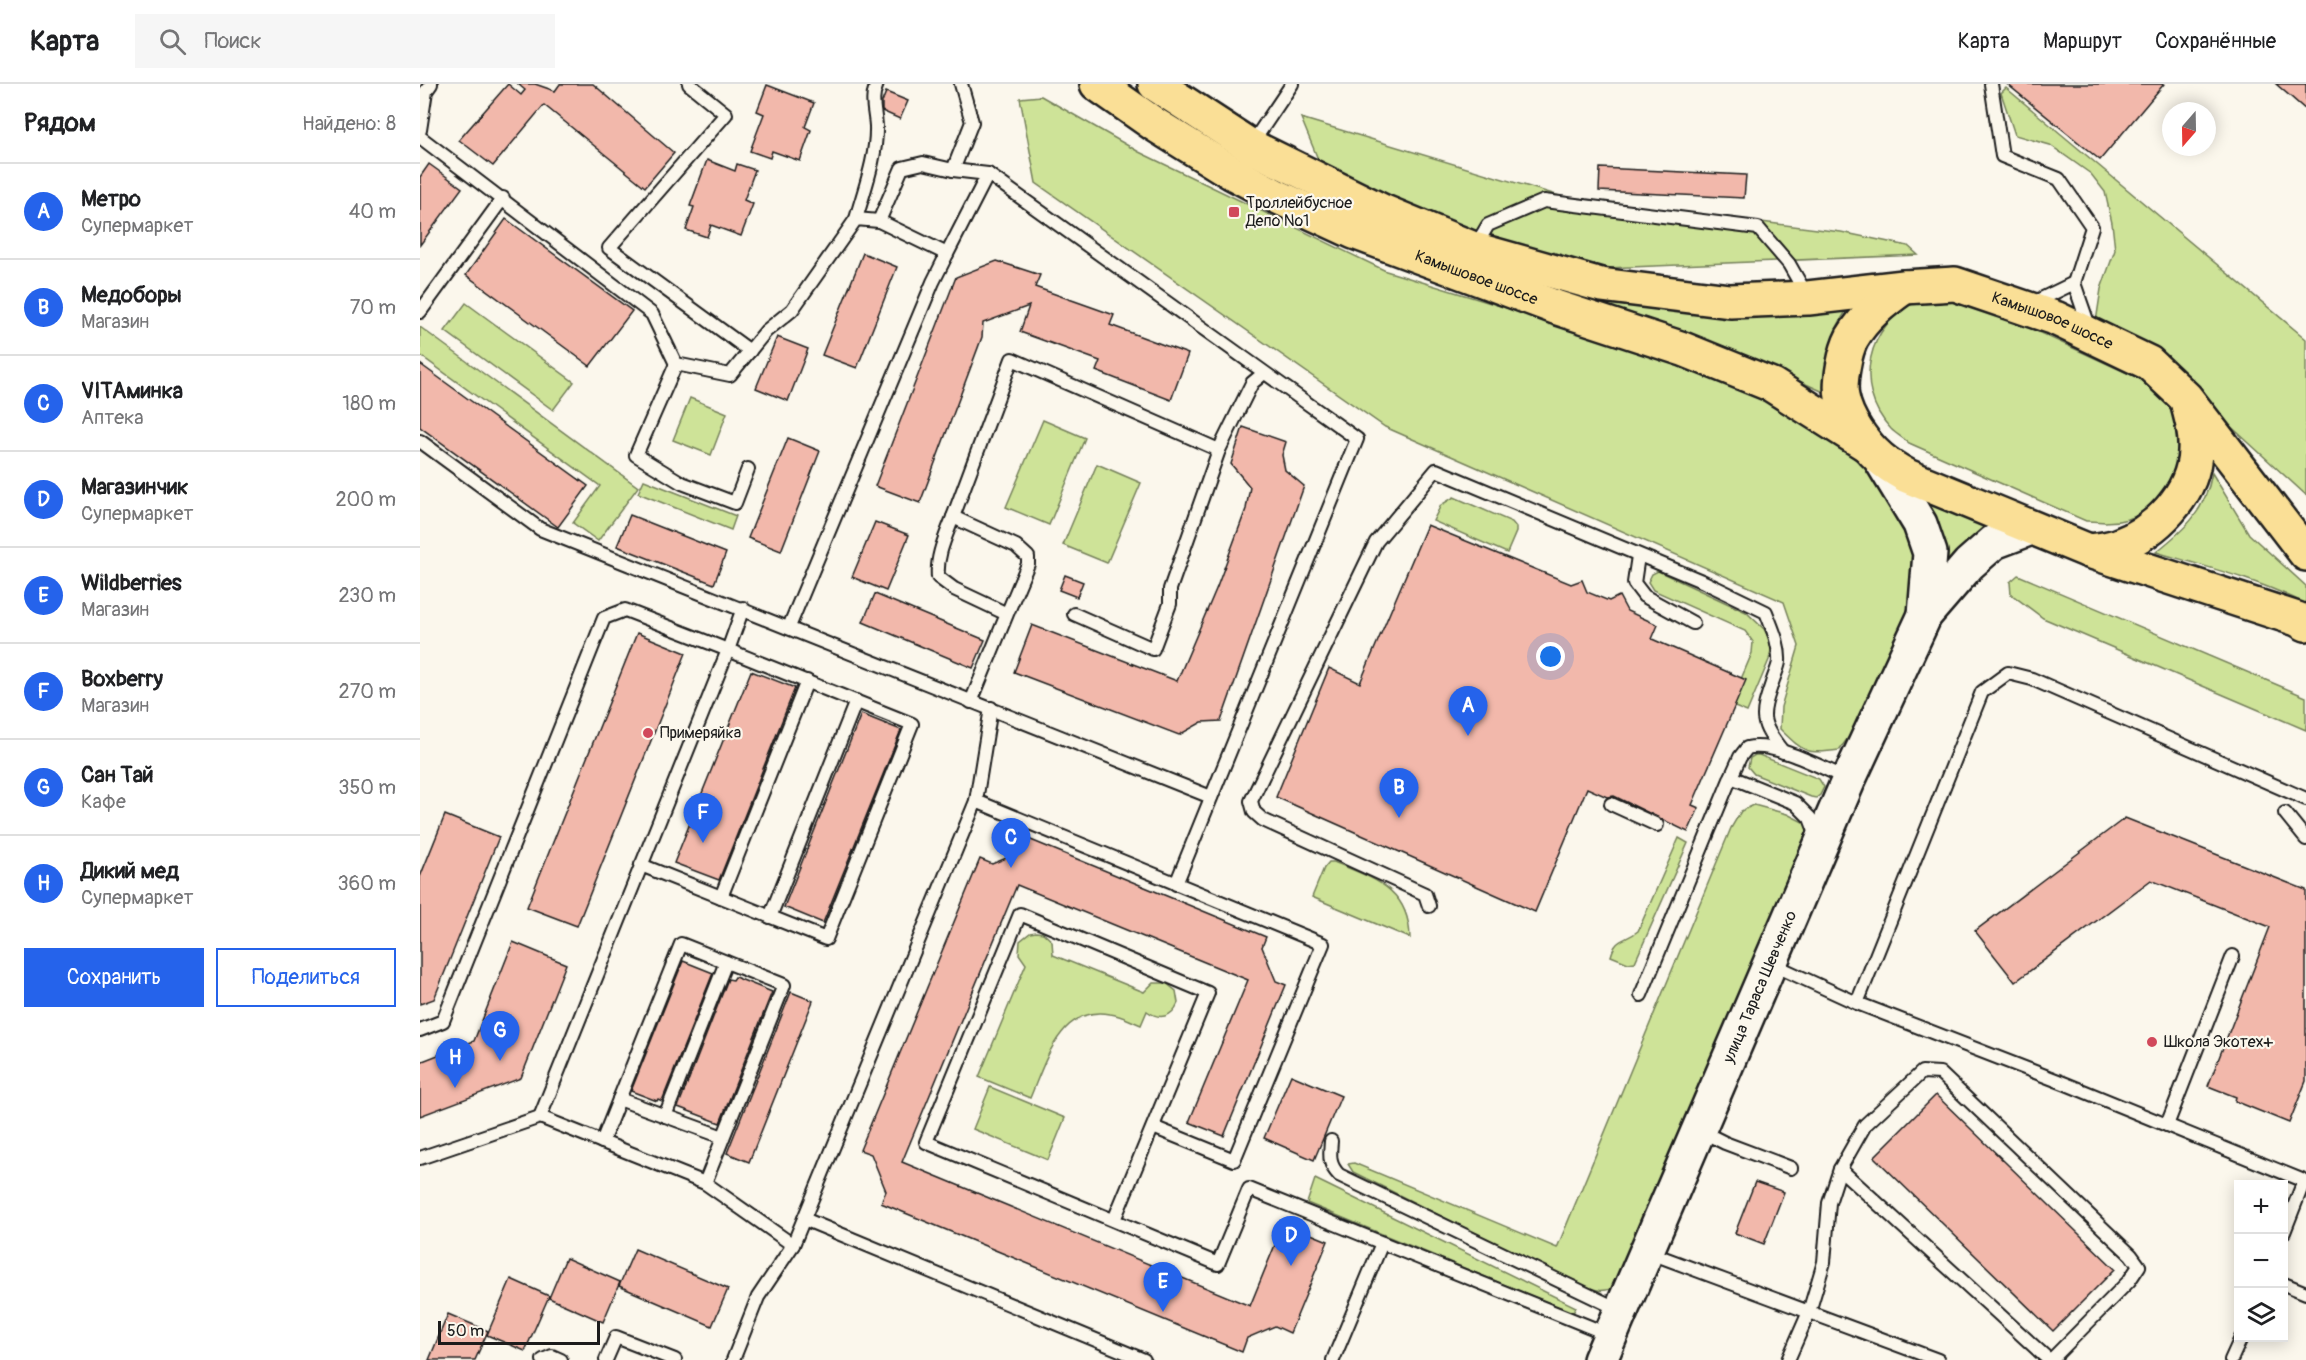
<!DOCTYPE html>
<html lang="ru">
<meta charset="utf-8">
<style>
body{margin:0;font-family:Pangolin,sans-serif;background:#f6f6f6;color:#202124}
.controls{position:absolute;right:18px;bottom:18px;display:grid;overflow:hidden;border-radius:0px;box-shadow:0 3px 15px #0003}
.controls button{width:54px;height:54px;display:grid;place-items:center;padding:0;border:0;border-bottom:2px solid #e0e0e0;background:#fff;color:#202124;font:30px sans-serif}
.compass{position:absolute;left:1742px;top:18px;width:54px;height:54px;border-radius:50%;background:#fff;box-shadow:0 3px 15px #0003;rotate:200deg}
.scale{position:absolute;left:18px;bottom:15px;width:162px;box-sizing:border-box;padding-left:6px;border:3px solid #1c1c1c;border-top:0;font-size:16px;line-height:21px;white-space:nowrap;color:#1c1c1c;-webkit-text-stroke:4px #fbf7ec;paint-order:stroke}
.you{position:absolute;left:1131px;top:573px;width:21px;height:21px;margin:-15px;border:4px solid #fff;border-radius:50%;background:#1a73e8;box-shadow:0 0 0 9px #1a73e833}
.badge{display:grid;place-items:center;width:39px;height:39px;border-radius:50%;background:#2563eb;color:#fff;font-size:20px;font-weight:700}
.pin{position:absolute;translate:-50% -50px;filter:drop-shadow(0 2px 3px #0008)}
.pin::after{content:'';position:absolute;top:32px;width:21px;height:18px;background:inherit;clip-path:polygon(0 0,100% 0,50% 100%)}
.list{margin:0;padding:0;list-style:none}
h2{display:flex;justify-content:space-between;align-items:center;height:78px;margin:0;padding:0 24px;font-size:26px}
h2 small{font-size:20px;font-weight:400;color:#757577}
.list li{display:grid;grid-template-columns:39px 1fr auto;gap:18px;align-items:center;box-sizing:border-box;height:96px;padding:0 24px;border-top:2px solid #e0e0e0}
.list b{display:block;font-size:22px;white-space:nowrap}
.list p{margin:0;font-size:20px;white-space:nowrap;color:#757577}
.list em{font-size:20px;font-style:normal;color:#757577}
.actions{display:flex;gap:12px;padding:18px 24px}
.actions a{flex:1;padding:14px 0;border:2px solid #2563eb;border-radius:0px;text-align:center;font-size:21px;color:#2563eb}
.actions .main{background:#2563eb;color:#fff}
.icon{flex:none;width:33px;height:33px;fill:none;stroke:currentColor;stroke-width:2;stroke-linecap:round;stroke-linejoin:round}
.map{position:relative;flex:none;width:1886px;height:1276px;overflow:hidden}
header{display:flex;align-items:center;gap:36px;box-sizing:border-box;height:84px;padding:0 30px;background:#fff;border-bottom:2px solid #e0e0e0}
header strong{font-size:28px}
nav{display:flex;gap:33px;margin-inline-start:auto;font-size:21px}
.search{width:420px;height:54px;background:#f6f6f6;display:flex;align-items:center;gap:15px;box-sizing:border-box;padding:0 21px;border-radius:0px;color:#757577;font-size:22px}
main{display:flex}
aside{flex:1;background:#fff}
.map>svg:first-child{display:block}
.green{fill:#cee398;stroke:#75805a;stroke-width:1.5}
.building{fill:#f2b8ab;stroke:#1c1c1c;stroke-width:1.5}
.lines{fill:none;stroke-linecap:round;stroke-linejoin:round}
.lane-casing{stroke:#1c1c1c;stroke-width:16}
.secondary-casing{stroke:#1c1c1c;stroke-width:38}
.primary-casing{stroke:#1c1c1c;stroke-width:38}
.lane{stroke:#fbf7ec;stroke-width:12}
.secondary{stroke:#fbf7ec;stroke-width:33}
.primary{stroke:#fadf96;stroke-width:33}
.poi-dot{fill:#d1495b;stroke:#fbf7ec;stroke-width:2}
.labels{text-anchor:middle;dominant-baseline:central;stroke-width:4.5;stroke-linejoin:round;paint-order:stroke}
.poi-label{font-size:16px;fill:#1c1c1c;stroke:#fbf7ec;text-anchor:start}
.street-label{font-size:16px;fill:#1c1c1c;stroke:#fbf7ec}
</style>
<header>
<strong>Карта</strong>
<div class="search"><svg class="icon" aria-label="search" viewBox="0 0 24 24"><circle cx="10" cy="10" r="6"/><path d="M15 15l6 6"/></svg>Поиск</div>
<nav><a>Карта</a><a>Маршрут</a><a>Сохранённые</a></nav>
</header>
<main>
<aside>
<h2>Рядом<small>Найдено: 8</small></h2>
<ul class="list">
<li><span class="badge">A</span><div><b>Метро</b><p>Супермаркет</p></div><em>40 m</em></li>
<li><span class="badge">B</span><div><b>Медоборы</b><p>Магазин</p></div><em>70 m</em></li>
<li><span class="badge">C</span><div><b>VITAминка</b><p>Аптека</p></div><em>180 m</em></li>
<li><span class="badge">D</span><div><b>Магазинчик</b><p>Супермаркет</p></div><em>200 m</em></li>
<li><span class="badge">E</span><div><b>Wildberries</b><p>Магазин</p></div><em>230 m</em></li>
<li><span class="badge">F</span><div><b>Boxberry</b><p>Магазин</p></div><em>270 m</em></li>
<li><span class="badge">G</span><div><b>Сан Тай</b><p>Кафе</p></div><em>350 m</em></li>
<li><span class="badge">H</span><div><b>Дикий мед</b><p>Супермаркет</p></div><em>360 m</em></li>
</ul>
<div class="actions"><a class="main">Сохранить</a><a>Поделиться</a></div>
</aside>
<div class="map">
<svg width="1886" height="1276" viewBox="0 0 1886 1276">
<rect width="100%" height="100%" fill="#fbf7ec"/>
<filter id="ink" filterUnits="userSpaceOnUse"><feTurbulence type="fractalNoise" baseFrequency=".0167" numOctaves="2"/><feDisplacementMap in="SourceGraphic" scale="12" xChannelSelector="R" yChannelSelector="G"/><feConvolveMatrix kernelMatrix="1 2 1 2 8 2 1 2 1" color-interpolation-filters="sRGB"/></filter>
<g filter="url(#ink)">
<!-- green -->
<g class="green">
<polygon points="1586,4 1886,255 1886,411 1748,285 1676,238 1681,205 1695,166 1692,139 1685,108 1671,90 1630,61 1595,51 1581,9"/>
<path d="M 621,12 L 719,68 L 966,187 L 1293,287 L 1420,355 L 1485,426 L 1494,455 L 1498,516 L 1437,642 L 1419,666 C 1386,671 1384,668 1360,645 L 1361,623 L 1379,562 L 1364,518 L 965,343 L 616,99 L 600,14 Z"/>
<polygon points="881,34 1143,113 1421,148 1488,162 1498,171 1186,184 1134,176 1063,155 902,85"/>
<path d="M 1164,211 L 1301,233 L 1428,224 C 1410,251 1404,277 1406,309 L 1310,266 L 1163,219 Z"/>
<path d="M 1544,214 L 1729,299 C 1738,309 1749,319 1754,332 C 1767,370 1750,422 1708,435 C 1694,439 1681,438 1666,437 L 1489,359 C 1483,354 1476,350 1471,345 C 1432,304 1447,239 1498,217 C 1510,212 1530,214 1544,214 Z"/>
<polygon points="46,219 154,298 133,326 25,247"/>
<polygon points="0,243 218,403 178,457 153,439 180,402 0,271"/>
<polygon points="270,314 307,329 291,371 253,356"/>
<polygon points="623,336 665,354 629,441 586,423"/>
<polygon points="677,380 721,399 687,479 643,461"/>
<path d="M 1792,389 L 1829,450 L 1886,502 L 1886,520 C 1839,496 1787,483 1736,468 C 1766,444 1785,428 1792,389 Z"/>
<polygon points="224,396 316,432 311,446 218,409"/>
<polygon points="1034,413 1092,438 1096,443 1096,448 1087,469 1013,437 1021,421"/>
<polygon points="1503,414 1581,448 1525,492"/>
<polygon points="1238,487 1326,528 1344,545 1352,561 1349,576 1327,628 1310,621 1332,569 1333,558 1325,547 1233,506 1228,498 1232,490"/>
<polygon points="1598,491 1886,613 1886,646 1623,534 1591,510 1590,498"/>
<polygon points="1335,671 1339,671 1399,695 1404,703 1400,711 1396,714 1391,713 1334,690 1328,683 1330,674"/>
<path d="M 1334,721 L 1367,730 L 1387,740 L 1388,756 L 1206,1199 C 1183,1210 1178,1208 1155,1199 L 933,1088 L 928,1080 L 934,1079 L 1137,1164 L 1311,744 L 1321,727 Z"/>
<path d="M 1259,754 L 1268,759 L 1215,878 L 1208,879 L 1191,872 C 1196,853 1205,858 1218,847 Z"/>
<path d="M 909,778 L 914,778 C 954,795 989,804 990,854 L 892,813 L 904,784 Z"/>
<path d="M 616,848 L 623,849 L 632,857 L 633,871 L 724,908 L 733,899 L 746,899 L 756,907 L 758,919 C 752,934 739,936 727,927 L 721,941 C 711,937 701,931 690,930 C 640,921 625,979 610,1014 L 559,993 L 606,880 L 599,870 L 600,857 L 610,849 Z"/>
<polygon points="570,1003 645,1034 628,1076 553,1045"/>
<polygon points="895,1095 1156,1223 1153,1229 887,1119"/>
</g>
<!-- building -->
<g class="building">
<polygon points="88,0 101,11 105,6 98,0 115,0 135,7 140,0 173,0 254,69 225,103 124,21 73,82 39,56"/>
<polygon points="1587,0 1744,0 1680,76"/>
<polygon points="1856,0 1886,0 1886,26"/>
<polygon points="347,1 394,19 385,43 391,46 380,77 352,67 350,74 330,67 344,30 337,27"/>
<polygon points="466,8 488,17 480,35 462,27 462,18"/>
<polygon points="287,76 315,87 317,80 335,86 324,116 333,120 321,152 291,141 287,153 266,146 274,123 270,122"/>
<polygon points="9,80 42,104 0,161 0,93"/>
<polygon points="1180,84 1326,91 1324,114 1179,107"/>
<polygon points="86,135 212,227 170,282 46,191"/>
<polygon points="443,169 477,183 437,284 402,271"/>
<polygon points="577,177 620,191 615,203 694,231 690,241 768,270 751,316 676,287 680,277 600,248 609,222 563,239 562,253 500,419 455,402 536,193"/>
<polygon points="357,253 388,265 368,317 336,304"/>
<polygon points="0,280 168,402 138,443 0,343"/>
<polygon points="823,343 866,358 862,371 865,386 884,402 801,637 782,638 759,651 594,588 612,541 757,597 797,503 826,425 830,403 811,380"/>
<polygon points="368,354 400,367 361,467 328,454"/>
<polygon points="210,431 306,469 294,500 197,462"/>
<polygon points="455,438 489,451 466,507 432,493"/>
<polygon points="1007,441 1151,500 1162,496 1167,508 1189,517 1199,512 1207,527 1238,541 1232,555 1326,596 1272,721 1279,724 1268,748 1194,712 1187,713 1167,704 1115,828 856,713 909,584 940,599"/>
<polygon points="645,491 663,498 657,513 639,506"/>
<polygon points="455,510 565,556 553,584 443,538"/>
<polygon points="217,549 266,569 157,842 107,823"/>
<polygon points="331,587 375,604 299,796 254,779"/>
<polygon points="441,630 481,646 403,839 364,823"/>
<polygon points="25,731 79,753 14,915 0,920 0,793"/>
<polygon points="1705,734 1886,806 1886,997 1869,1039 1815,1017 1816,1013 1788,1002 1850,843 1731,796 1595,898 1555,847"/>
<polygon points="606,754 846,853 842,863 856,897 866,901 804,1052 769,1038 828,896 597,801 482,1078 830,1222 864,1139 908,1157 870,1249 855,1242 827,1254 822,1268 461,1119 466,1107 451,1070 440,1066 560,775 572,780 601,768"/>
<polygon points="93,858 146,880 101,994 0,1032 0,978 54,957"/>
<polygon points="263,877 293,889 242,1017 238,1015 237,1017 211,1007"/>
<polygon points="315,893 352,908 300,1039 258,1023 308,895 313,896"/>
<polygon points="371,908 393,917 329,1078 307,1069"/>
<polygon points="871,991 921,1012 894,1076 844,1054"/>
<polygon points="1516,1011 1695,1185 1633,1247 1454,1073"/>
<polygon points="1335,1098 1364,1108 1344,1160 1315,1149"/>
<polygon points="215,1165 308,1205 292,1242 199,1202"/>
<polygon points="146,1174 200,1198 183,1238 129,1214"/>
<polygon points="91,1195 129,1212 105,1267 67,1251"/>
<polygon points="28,1230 68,1247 55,1276 9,1276"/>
</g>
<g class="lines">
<defs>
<g id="lane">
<polyline points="269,0 306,30 189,164 330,267"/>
<polyline points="1571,0 1582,72 1639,95 1672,143 1654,199"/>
<polyline points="0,46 6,7 11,0"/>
<polyline points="0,53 232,230 256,280"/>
<polyline points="831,61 872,0"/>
<polyline points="533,86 552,38 541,0"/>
<path d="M 436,135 C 444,106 457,73 456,42 C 455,27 450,15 457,0"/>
<polyline points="1055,163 1068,141 1124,117 1338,144 1369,180 1386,210"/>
<polyline points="527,170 568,90 937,355 756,800"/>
<polyline points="1611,220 1654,199 1670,245"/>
<polyline points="0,228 83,114"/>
<polyline points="0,357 120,445 791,713"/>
<polyline points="328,385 315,419 262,399 216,371 256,280 310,291 346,247 372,226 436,135 459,137"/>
<polyline points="533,433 592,275 799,366"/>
<polyline points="1218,472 1214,499 1224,512 1273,539"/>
<polyline points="654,530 733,565 750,520 750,505 799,366 832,299 844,289"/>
<polyline points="369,543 513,198 527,170 459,137 482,84 503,79 533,86 568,90"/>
<path d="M 551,618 L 587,530 L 534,505 L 518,493 C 516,472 526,452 533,433 L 596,462 L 608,473 L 608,480 L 587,530"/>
<polyline points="1311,693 1375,719 1390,734 1398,755"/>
<polyline points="556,717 571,624"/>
<polyline points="1191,720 1237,741"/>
<polyline points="1865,729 1886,755"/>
<polyline points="221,781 406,855 492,640 308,566 323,524"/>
<polyline points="301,813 387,597"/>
<path d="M 1009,822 L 1005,810 L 843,736 L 834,728 L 831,717 L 956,458 L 1016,386 L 1284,498 L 1346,528 C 1352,544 1360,560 1359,578 C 1358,584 1355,590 1353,596 C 1341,632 1338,637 1363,668"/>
<polyline points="350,833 436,617"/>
<polyline points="1352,880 1437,919 1646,1000 1884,1097 1864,1148"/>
<path d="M 1221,911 L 1311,693 L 1320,673 L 1327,664 C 1354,657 1402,684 1428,695"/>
<polyline points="1437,919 1562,608 1588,589 1612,595 1886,715"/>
<polyline points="0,946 23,937 184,534 205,526 308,566 120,1033 285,1099 373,1161 338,1213 313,1276"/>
<polyline points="199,1015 303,1053"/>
<polyline points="245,1032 306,878"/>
<polyline points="1747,1041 1813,872"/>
<polyline points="1281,1047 1305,1059 1371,1084"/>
<path d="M 911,1057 C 910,1071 908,1080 919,1091 L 1200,1226"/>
<polyline points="182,1058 261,860 364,901 285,1099"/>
<polyline points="0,1074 120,1033"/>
<polyline points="1420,1085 1629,1276"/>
<polyline points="384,1135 724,1276"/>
<polyline points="694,1136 788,909 600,830 506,1058 798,1180 829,1105 1190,1251"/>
<polyline points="373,1161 556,717 903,860 814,1076 733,1043"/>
<polyline points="1228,1168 1518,1276"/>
<polyline points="1864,1200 1886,1209"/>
<polyline points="123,1276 132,1272 141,1276"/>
<polyline points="186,1276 196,1253 255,1276"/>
<polyline points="913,1276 962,1159"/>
<polyline points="1368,1276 1389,1228 1404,1178 1409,1119 1420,1085 1445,1041 1502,988 1520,989 1711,1171 1719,1182 1709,1197 1631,1276"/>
<polyline points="1811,1276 1821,1254"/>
</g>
<g id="secondary">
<polyline points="1461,376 1500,440 1510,469 1505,531"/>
<path id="s1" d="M 1180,1276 L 1429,695 L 1505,531 L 1549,480 L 1574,458 L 1611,444"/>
</g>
<g id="primary">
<path id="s2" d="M 677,0 L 734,40 L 811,88 L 856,112 L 934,148 L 1135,223 L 1263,265 L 1352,301 L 1447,361"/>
<path id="s3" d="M 735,0 L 830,62 L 962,127 L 1054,165 L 1181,201 L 1310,217 L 1388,214 L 1484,203 L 1535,200 L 1635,234 L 1729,279 L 1766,314 L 1886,470"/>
<path d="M 1484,203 C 1463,218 1445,232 1432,254 C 1425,267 1419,298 1422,313 C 1426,335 1444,360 1460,374 C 1468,381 1478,387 1487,392 L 1669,467 L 1877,535 L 1886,540"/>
<path d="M 1669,467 C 1678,466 1688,465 1697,462 C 1736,448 1774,410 1775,367 C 1776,351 1772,336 1768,321"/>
</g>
</defs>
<!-- lane casing -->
<use href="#lane" class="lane-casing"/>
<!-- secondary casing -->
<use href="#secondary" class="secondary-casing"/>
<!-- primary casing -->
<use href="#primary" class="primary-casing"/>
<!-- lane -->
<use href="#lane" class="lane"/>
<!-- secondary -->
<use href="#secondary" class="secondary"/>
<!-- primary -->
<use href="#primary" class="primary"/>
</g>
</g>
<!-- markers -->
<g class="poi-dot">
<rect x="808" y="122" width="12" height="12" rx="3"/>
<circle cx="228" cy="649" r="6"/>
<circle cx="1732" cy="958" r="6"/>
</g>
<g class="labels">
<!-- poi labels -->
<g class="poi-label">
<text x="826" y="119">Троллейбусное<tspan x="826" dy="18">Депо №1</tspan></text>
<text x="240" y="649">Примеряйка</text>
<text x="1744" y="958">Школа Экотех+</text>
</g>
<!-- street labels -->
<g class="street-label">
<text stroke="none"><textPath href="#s2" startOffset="428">Камышовое шоссе</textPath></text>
<text stroke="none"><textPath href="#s3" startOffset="952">Камышовое шоссе</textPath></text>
<text stroke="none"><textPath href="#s1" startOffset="406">улица Тараса Шевченко</textPath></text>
</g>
</g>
</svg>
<div class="controls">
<button>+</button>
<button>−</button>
<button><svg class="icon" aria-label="layers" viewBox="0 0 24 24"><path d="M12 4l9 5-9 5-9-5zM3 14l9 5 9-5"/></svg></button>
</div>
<svg class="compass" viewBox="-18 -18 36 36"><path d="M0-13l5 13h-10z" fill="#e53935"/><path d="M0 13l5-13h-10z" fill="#757577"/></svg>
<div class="scale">50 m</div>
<div class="you"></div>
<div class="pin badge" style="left:1048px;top:652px">A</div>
<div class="pin badge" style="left:979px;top:734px">B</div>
<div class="pin badge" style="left:591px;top:784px">C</div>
<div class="pin badge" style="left:871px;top:1182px">D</div>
<div class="pin badge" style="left:743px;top:1228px">E</div>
<div class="pin badge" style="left:283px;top:759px">F</div>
<div class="pin badge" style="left:80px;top:977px">G</div>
<div class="pin badge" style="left:35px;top:1004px">H</div>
</div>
</main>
